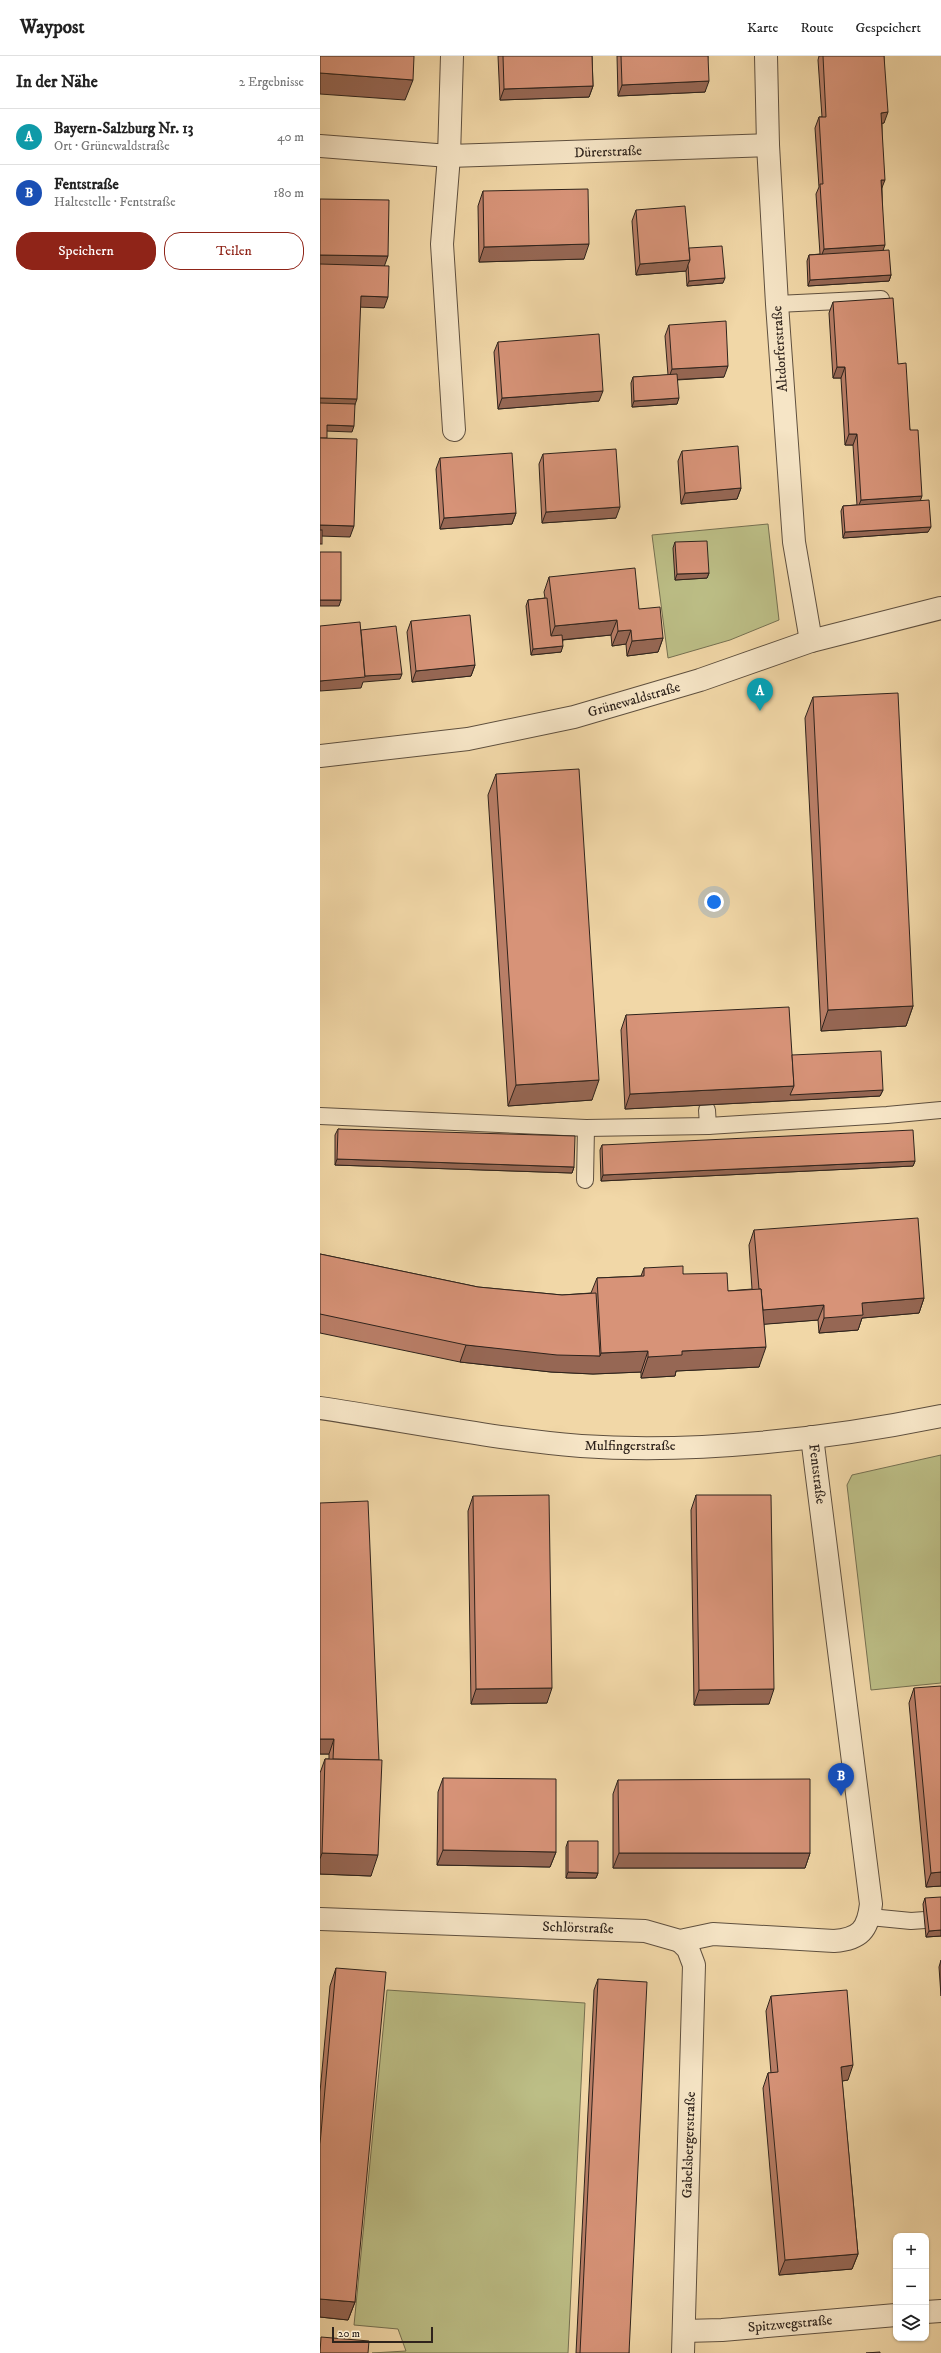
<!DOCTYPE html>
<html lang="de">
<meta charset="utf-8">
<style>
body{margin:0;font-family:"IM FELL DW Pica",serif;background:#f2f2f2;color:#222}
.controls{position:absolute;right:12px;bottom:12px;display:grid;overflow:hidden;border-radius:8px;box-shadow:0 1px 3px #0004}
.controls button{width:36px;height:36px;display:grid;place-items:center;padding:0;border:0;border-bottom:1px solid #e0e0e0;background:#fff;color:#222;font:20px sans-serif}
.scale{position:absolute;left:12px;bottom:10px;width:101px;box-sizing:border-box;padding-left:4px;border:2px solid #2e231c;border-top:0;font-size:11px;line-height:14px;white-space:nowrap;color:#2e231c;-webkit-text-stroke:3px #f6e5c6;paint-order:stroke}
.you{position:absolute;left:394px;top:846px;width:14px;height:14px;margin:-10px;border:3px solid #fff;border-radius:50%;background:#1a73e8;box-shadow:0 0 0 6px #1a73e833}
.badge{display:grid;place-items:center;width:26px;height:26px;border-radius:50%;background:#8f2418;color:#fff;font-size:13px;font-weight:700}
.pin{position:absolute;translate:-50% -33px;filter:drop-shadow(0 1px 2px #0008)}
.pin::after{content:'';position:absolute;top:21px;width:14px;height:12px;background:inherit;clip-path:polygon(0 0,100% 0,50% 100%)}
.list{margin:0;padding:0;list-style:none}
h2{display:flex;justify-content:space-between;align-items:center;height:52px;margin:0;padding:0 16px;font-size:17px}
h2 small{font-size:13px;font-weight:400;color:#767676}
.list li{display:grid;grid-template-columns:26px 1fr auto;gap:12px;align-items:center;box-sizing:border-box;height:56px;padding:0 16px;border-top:1px solid #e0e0e0}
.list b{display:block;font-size:15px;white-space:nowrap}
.list p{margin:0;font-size:13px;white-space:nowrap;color:#767676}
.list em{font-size:13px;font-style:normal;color:#767676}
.actions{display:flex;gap:8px;padding:12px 16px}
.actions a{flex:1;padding:9px 0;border:1px solid #8f2418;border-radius:16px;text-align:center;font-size:14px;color:#8f2418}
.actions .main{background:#8f2418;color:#fff}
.icon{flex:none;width:22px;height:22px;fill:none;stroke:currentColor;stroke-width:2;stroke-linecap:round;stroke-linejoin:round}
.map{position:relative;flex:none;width:621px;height:2297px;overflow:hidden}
header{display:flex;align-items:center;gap:24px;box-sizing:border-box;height:56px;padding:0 20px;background:#fff;border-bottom:1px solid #e0e0e0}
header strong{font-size:19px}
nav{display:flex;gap:22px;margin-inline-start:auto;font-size:14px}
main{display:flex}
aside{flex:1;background:#fff}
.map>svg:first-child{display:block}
.green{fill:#bcbe86;stroke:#757051}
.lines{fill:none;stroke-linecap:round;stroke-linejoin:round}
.service-casing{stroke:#5f503f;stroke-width:18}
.minor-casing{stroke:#5f503f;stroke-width:24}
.service{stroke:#f6e5c6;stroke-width:16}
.minor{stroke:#f6e5c6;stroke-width:22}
.wall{fill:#b97e67;stroke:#2e231c}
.shaded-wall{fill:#966754;stroke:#2e231c}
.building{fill:#d79378;stroke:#2e231c}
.labels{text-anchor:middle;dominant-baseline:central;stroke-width:3.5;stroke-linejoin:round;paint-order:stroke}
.street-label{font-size:14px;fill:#2e231c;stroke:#f6e5c6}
</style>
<header>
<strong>Waypost</strong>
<nav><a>Karte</a><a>Route</a><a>Gespeichert</a></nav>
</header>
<main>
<aside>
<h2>In der Nähe<small>2 Ergebnisse</small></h2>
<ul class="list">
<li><span class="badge" style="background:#0f9aa8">A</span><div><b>Bayern-Salzburg Nr. 13</b><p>Ort · Grünewaldstraße</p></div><em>40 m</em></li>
<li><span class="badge" style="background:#1a4fb4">B</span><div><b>Fentstraße</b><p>Haltestelle · Fentstraße</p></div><em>180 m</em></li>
</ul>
<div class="actions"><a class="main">Speichern</a><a>Teilen</a></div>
</aside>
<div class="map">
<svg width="621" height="2297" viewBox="0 0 621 2297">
<rect width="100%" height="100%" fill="#f1d7a7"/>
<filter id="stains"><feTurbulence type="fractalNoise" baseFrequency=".005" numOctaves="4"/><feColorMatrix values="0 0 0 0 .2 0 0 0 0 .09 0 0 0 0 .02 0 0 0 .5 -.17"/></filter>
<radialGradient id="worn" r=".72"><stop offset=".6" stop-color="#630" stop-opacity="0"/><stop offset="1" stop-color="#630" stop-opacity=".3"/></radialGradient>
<!-- green -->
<g class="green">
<polygon points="448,468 459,564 410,584 348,602 332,479"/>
<polygon points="621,1399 621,1627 551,1634 527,1429 532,1419"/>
<polygon points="67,1934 265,1947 248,2297 52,2297 86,2295 78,2273 34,2269"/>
</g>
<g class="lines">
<defs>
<g id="service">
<polyline points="457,248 561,243"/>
<polyline points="387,1054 388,1070"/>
<polyline points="0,1060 266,1072 388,1070 567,1059 621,1054"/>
<polyline points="265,1124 266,1072"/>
<polyline points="550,1861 591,1865 605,1864"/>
</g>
<g id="minor">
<polyline points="132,0 129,100 122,188 134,374"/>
<polyline points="446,0 448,89 457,248 474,486 491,585"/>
<polyline points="0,90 129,100 448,89"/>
<polyline points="0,700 148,683 254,661 380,624 491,585 621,552"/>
<path d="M 0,1352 C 87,1365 174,1383 261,1390 C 376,1398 509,1383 621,1360"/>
<path d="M 0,1863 L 325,1875 L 360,1885 L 393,1878 L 514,1885 C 540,1883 548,1874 551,1848 L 492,1381"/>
<polyline points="360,1885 368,1893 374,1909 363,2297"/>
<polyline points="606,2256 621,2255"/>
<polyline points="364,2275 402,2274 576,2259"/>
</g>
</defs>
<!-- service casing -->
<use href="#service" class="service-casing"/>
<!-- minor casing -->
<use href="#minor" class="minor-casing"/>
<!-- service -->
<use href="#service" class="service"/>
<!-- minor -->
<use href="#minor" class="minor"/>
</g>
<!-- wall -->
<g class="wall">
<polygon points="178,0 272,0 273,30 269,41 180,44"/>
<polygon points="297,0 388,0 385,36 298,40"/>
<polygon points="499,0 564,0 564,67 562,67 562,133 563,194 571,219 569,225 488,230 487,205 489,199 500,198 496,138 499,131 495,72 499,61 502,61 498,4"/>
<polygon points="163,135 264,203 159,206 158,150"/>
<polygon points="316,154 369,192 403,227 367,230 366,215 316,219 312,165"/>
<polygon points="513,246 578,308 590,374 600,445 608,476 523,482 521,455 523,450 537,449 533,389 525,389 521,322 513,322 509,257"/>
<polygon points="349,269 404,321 357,324 357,348 312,351 311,327 313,321 348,319 345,280"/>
<polygon points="178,286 279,345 178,353 174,296"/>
<polygon points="362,395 421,432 417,443 361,448 358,405"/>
<polygon points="223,398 296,462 222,467 219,408"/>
<polygon points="120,402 196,457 192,468 120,473 116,413"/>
<polygon points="355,486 389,517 387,522 355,524 353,492"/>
<polygon points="229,521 319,553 343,582 338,596 307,600 306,588 292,590 291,579 243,584 241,596 211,599 206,550 208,544 225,542 224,536"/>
<polygon points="91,565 155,609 151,620 92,626 87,576"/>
<polygon points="493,641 593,950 586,970 501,975 485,662"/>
<polygon points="176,718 272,1044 188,1050 168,739"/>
<polygon points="306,959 472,999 563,1034 560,1040 305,1053 301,974"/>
<polygon points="18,1073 254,1111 252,1117 15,1109 15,1079"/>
<polygon points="282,1089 595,1105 593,1110 281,1125 280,1094"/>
<polygon points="434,1174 604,1242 599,1257 542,1262 538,1274 499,1277 498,1264 444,1268 439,1311 356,1315 355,1320 321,1322 321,1316 273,1318 231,1316 140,1306 0,1277 0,1198 158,1231 242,1239 271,1237 277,1222 321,1220 324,1212 363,1218 408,1235 432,1233 429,1189"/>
<polygon points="376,1439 449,1648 374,1649 371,1454"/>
<polygon points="153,1440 227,1647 151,1648 148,1455"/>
<polygon points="0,1447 51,1820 0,1818 0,1717 5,1703 9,1703 9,1698 0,1698"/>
<polygon points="594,1632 621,1830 606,1831 589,1647"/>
<polygon points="123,1722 236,1796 230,1811 117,1809 118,1736"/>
<polygon points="298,1724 490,1797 485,1812 293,1812 293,1738"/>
<polygon points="248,1785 278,1817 276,1822 246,1822 246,1791"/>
<polygon points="605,1842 621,1880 606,1881 603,1848"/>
<polygon points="621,1904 621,1940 619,1911"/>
<polygon points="16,1912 35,2246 28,2264 0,2261 0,2036 10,1930"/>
<polygon points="278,1923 309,2297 256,2297 274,1934"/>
<polygon points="451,1940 528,2024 522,2025 538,2198 532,2213 459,2219 443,2032 448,2017 451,2017 446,1955"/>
</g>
<!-- shaded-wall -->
<g class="shaded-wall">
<polygon points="0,17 93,24 85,44 0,38"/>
<polygon points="389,25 385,36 298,40 302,29"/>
<polygon points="273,30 269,41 180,44 184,33"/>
<polygon points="568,56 564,67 557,68 561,57"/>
<polygon points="561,124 565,124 561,134"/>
<polygon points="269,188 264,203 159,206 164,191"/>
<polygon points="565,189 561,200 500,204 504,193"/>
<polygon points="0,199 68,200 64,211 0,210"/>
<polygon points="370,204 366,215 316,219 320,208"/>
<polygon points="571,219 569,225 488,230 490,224"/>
<polygon points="405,222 403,227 367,230 369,225"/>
<polygon points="41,240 68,241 64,252 37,251"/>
<polygon points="408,310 404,321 348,324 352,313"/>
<polygon points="517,311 525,311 521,322 513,322"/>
<polygon points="283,335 279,345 178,353 182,342"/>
<polygon points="0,342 37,343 33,354 0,353"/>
<polygon points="359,342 357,348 312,351 314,345"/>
<polygon points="7,369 34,370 32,376 5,375"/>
<polygon points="529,378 537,378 533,389 525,389"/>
<polygon points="421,432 417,443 361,448 365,437"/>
<polygon points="602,440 598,451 537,454 541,444"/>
<polygon points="300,451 296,462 222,467 226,456"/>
<polygon points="196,457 192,468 120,473 124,462"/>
<polygon points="0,469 34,470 30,481 0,480"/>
<polygon points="611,471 608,476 523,482 525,476"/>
<polygon points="389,517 387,522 355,524 357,518"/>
<polygon points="0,544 21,544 19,550 0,550"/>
<polygon points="297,564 291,579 229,585 235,570"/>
<polygon points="311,574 306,588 292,590 298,575"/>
<polygon points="343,582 338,596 307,600 312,585"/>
<polygon points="243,590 241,596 211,599 213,593"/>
<polygon points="155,609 151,620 92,626 96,615"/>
<polygon points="82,618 80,623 43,626 41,632 0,635 0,625 42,620"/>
<polygon points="593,950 586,970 501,975 508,954"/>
<polygon points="279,1024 272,1044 188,1050 196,1029"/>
<polygon points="474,1030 563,1034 560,1040 305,1053 310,1038"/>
<polygon points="17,1103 254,1111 252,1117 15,1109"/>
<polygon points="595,1105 593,1110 281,1125 283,1119"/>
<polygon points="604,1242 599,1257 542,1262 538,1274 499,1277 504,1262 542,1247"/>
<polygon points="504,1249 498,1264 435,1269 440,1254"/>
<polygon points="146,1289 280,1300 281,1297 328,1295 321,1316 273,1318 231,1316 140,1306"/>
<polygon points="446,1291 439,1311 356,1315 355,1320 321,1322 328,1301 362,1295"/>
<polygon points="232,1632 227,1647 151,1648 156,1633"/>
<polygon points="454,1633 449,1648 374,1649 379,1634"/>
<polygon points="0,1683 14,1683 9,1698 0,1698"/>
<polygon points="123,1794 236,1796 230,1811 117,1809"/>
<polygon points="2,1797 58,1799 51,1820 0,1818 0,1803"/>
<polygon points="299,1797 490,1797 485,1812 293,1812"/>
<polygon points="248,1816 278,1817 276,1822 246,1822"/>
<polygon points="621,1816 621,1830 606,1831 611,1817"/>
<polygon points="621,1874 621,1880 606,1881 609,1875"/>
<polygon points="533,2009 528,2024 516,2026 521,2011"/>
<polygon points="538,2198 532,2213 459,2219 465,2204"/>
<polygon points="0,2243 35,2246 28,2264 0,2261"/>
</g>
<!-- building -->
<g class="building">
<polygon points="0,0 94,0 93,24 0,17"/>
<polygon points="183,0 272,0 273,30 184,33"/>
<polygon points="301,0 388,0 389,25 302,29"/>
<polygon points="503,0 564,0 568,56 561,57 565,124 561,124 565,189 504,193 500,128 503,128 499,61 506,61"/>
<polygon points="268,133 269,188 164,191 163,135"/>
<polygon points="0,143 69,144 68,200 0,199"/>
<polygon points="365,150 370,204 320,208 316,154"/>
<polygon points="402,190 405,222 369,225 368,209 370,204 369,192"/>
<polygon points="569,194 571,219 490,224 489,199"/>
<polygon points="0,208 69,210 68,241 41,240 37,343 0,342"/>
<polygon points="573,242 578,308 586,307 590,374 598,374 602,440 541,444 537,378 529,378 525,311 517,311 513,246"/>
<polygon points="406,265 408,310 352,313 349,269"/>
<polygon points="279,278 283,335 182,342 178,286"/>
<polygon points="357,318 359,342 314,345 313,321"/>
<polygon points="0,347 35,348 34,370 7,369 7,382 0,382"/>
<polygon points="0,382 37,383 34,470 0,469"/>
<polygon points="418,390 421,432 365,437 362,395"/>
<polygon points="296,393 300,451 226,456 223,398"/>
<polygon points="192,397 196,457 124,462 120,402"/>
<polygon points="609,444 611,471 525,476 523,450"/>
<rect x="0" y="474" width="2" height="14"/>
<polygon points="387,485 389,517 357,518 355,486"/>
<rect x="0" y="496" width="21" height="48"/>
<polygon points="315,512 319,553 340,551 343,582 312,585 311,574 298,575 297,564 235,570 229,521"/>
<polygon points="227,542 231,580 242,579 243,590 213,593 208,544"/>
<polygon points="150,559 155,609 96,615 91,565"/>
<polygon points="40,566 45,621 0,625 0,570"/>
<polygon points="76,570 82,618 45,620 41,574"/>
<polygon points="578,637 593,950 508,954 493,641"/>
<polygon points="259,713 279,1024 196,1029 176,718"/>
<polygon points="469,951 474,1030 310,1038 306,959"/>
<polygon points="561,995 563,1034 470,1039 474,1030 472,999"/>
<polygon points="18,1073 255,1080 254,1111 17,1103"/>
<polygon points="593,1074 595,1105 283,1119 282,1089"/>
<polygon points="598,1162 604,1242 542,1247 543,1259 504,1262 504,1249 443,1254 441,1233 439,1233 434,1174"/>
<polygon points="0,1198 158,1231 242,1239 276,1237 280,1300 237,1299 146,1289 0,1258"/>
<polygon points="363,1210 363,1218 407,1217 408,1235 441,1233 446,1291 362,1295 362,1299 328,1301 328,1295 281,1297 277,1222 324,1220 324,1212"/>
<polygon points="229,1439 232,1632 156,1633 153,1440"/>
<polygon points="376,1439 451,1439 454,1633 379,1634"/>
<polygon points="48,1445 59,1704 13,1703 14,1683 0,1683 0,1447"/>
<polygon points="621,1630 621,1816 611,1817 594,1632"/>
<polygon points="5,1703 62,1704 58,1799 2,1797"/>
<polygon points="123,1722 236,1723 236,1796 123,1794"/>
<polygon points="490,1723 490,1797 299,1797 298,1724"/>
<polygon points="248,1785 278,1785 278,1817 248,1816"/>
<polygon points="621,1841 621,1874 609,1875 605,1842"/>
<polygon points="16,1912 66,1916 35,2246 0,2243 0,2088"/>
<polygon points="278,1923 327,1926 309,2297 260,2297"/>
<polygon points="527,1934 533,2009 521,2011 538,2198 465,2204 448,2017 458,2016 451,1940"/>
<polygon points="1,2281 49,2285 48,2297 0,2297"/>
<polygon points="560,2296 560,2297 546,2297"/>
</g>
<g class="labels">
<!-- street labels -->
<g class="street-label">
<text transform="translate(288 96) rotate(-2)">Dürerstraße</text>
<text transform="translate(460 293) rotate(-94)">Altdorferstraße</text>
<text transform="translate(314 644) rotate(-16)">Grünewaldstraße</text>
<text x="310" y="1390">Mulfingerstraße</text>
<text transform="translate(497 1418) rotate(83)">Fentstraße</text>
<text transform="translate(258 1872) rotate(2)">Schlörstraße</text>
<text transform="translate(369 2089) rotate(-88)">Gabelsbergerstraße</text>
<text transform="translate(470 2268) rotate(-5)">Spitzwegstraße</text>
</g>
</g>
<rect width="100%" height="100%" filter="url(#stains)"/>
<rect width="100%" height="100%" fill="url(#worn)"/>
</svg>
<div class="controls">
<button>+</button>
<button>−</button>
<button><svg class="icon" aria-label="layers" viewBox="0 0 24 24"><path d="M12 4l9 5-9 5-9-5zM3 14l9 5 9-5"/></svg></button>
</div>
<div class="scale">20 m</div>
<div class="you"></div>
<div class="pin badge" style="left:440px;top:655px;background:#0f9aa8">A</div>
<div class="pin badge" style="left:521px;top:1740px;background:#1a4fb4">B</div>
</div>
</main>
